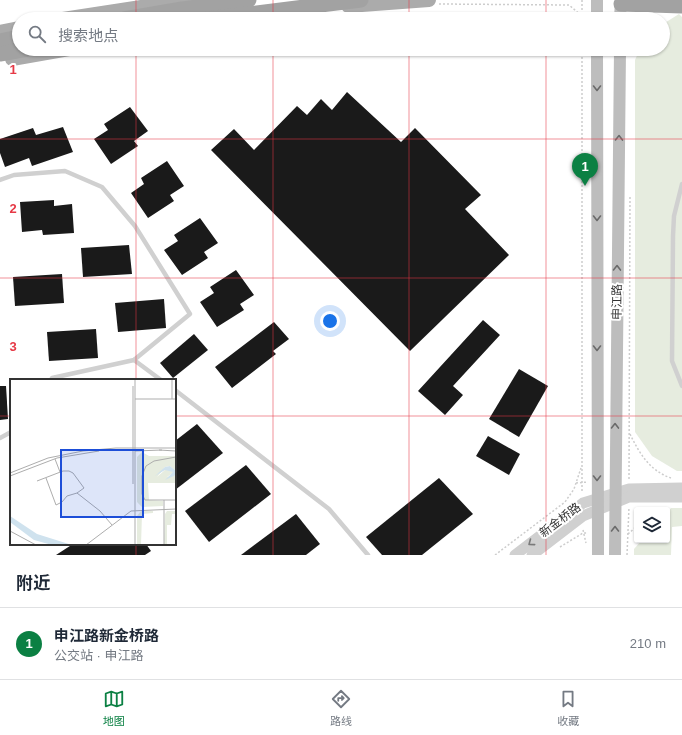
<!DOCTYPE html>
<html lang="zh">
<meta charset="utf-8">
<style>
body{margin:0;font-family:Arial,"Noto Sans SC",sans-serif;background:#f6f6f7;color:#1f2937}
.controls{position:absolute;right:12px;bottom:12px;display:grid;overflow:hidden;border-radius:4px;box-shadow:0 1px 3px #0004}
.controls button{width:36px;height:36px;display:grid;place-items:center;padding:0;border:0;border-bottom:1px solid #e0e1e3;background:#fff;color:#1f2937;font:20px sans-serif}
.you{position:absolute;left:330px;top:321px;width:14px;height:14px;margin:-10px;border:3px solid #fff;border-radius:50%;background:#1a73e8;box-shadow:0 0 0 6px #1a73e833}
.badge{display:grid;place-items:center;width:26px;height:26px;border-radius:50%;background:#0b8043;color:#fff;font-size:13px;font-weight:700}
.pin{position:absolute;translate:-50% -33px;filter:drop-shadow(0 1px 2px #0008)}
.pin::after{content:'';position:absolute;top:21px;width:14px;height:12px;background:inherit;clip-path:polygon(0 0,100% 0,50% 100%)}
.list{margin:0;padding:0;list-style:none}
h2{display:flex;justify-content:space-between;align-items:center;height:52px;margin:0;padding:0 16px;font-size:17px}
h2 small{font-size:13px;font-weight:400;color:#747a83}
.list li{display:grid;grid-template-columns:26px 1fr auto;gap:12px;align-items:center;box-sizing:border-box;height:72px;padding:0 16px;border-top:1px solid #e0e1e3}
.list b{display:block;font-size:15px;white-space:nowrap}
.list p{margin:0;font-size:13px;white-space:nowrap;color:#747a83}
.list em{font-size:13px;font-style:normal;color:#747a83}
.icon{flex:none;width:22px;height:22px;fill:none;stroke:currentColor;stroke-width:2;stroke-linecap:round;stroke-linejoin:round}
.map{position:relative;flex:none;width:682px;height:555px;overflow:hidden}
.search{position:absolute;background:#fff;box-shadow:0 1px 3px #0004;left:12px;right:12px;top:12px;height:44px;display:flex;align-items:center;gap:10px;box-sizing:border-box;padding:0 14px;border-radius:22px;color:#747a83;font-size:15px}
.sheet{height:124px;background:#fff}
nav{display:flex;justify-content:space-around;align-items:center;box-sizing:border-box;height:56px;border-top:1px solid #e0e1e3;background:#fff;font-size:11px;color:#747a83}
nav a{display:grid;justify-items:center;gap:2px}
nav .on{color:#0b8043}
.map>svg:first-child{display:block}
.green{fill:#e6ecdf}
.building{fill:#1a1a1a}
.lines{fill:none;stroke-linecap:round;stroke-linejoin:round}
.path{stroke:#cdcdcd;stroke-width:1.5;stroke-dasharray:2 2;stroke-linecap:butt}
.service{stroke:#d0d0d0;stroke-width:4.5}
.tertiary{stroke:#d0d0d0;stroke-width:11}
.secondary{stroke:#bdbdbd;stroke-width:12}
.primary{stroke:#ababab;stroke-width:14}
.trunk{stroke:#a2a2a2;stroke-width:15}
.oneway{stroke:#6a6a6a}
.oneway2{stroke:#7a7a7a}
.grid{fill:none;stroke:#e63946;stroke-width:1;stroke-opacity:0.55}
.labels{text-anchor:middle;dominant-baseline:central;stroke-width:4;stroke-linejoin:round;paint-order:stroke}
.street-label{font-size:12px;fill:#333;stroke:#fff}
.inset-road{fill:none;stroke:#adadad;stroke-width:1}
.view{fill:#1d4ed8;fill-opacity:0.15;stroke:#1d4ed8;stroke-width:2}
.inset-edge{fill:none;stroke:#333;stroke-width:2}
.grid-label{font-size:13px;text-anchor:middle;font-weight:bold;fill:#e63946;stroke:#fff;stroke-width:4;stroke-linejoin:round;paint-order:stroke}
</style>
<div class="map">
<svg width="682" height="555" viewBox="0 0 682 555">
<rect width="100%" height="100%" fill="#fff"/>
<!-- green -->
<g class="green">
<polygon points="679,14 682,17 682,471 677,471 652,456 635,432 635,60 640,49 663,49 663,24"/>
<polygon points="671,508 682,508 682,526 672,527 671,555 634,555 634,549 642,540 667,540 667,513"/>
</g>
<!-- building -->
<g class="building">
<polygon points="347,92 401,142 415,128 481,195 465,209 509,255 410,351 211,150 234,129 254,150 297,106 307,115 321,99 332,110"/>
<polygon points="130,107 148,131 134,141 138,146 111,164 94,139 108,130 104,124"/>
<polygon points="63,127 73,152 32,166 29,158 5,167 0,153 0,139 33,128 36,135"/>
<polygon points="167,161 184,186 170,195 174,201 148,218 131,193 144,184 141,178"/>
<polygon points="54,200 54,206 72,204 74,233 43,235 42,230 22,232 20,202"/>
<polygon points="200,218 218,243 204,252 208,258 182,275 164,250 178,241 174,235"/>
<polygon points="129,245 132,274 83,277 81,248"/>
<polygon points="236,270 254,295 240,304 244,310 217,327 200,302 214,293 210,287"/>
<polygon points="62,274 64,303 15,306 13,277"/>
<polygon points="164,299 166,328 118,332 115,303"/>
<polygon points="483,320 500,335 453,386 463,395 445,415 418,391"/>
<polygon points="274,322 289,339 273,351 276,354 232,388 215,367"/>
<polygon points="96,329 98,358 49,361 47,332"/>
<polygon points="194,334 208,350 173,378 160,363"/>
<polygon points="519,369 548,386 519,437 489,419"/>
<polygon points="0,386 6,386 8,419 0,420"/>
<polygon points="197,424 223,453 175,490 175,441"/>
<polygon points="488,436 520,454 509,475 476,456"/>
<polygon points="246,465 271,494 209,542 185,511"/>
<polygon points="439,478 473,514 422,555 382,555 366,537"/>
<polygon points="296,514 320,544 306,555 241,555"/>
<polygon points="73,544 146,544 151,551 145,555 56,555"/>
</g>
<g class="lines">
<!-- path -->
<g class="path">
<polyline points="582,0 582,19"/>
<polyline points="439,4 569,5 582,16 586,16"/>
<polyline points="582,49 582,492"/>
<polyline points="81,53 102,49"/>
<path d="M 630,434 C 639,453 650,471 671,478"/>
<polyline points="629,479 630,195"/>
<polyline points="576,483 588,482"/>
<polyline points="583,530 586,543"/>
<polyline points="628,534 637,526"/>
<polyline points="560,547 583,533 587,533"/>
<polyline points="495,555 565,502 574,489 581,468"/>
<polyline points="627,555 629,507"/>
</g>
<!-- service -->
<g class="service">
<polyline points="0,180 14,175 65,171 102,187 135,226 190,314 134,360 52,378 51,380"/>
<polyline points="682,184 674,216 673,236 672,361 682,386"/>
<polyline points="134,360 161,380"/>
<polyline points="175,390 329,509 368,555"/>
<polyline points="0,438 11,432"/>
</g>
<!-- tertiary -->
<g class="tertiary">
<polyline points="515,555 583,503 629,489 682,488"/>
<polyline points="532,555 583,516 629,497 682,497"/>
</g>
<!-- secondary -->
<g class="secondary">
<polyline points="597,0 597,19"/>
<polyline points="620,19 621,0"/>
<polyline points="597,49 598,555"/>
<polyline points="615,555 620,49"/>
</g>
<!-- primary -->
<g class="primary">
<polyline points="348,6 429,0"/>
<polyline points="63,19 186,0"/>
<polyline points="0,32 19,28"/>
<polyline points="12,59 69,49"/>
</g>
<!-- trunk -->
<g class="trunk">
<polyline points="621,4 682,6"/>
<polyline points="124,19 182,9 249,0"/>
<polyline points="207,19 361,0"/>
<polyline points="0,41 19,37"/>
<polyline points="0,54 28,49"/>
</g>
</g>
<!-- one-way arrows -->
<defs><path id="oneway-chevron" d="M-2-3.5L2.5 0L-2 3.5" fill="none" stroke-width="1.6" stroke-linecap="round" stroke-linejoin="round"/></defs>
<g class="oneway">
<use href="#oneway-chevron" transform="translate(597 88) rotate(90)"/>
<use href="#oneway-chevron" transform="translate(619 138) rotate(-89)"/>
<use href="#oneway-chevron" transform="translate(597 218) rotate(90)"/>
<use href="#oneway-chevron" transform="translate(617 268) rotate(-89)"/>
<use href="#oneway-chevron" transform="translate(597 348) rotate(90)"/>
<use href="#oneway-chevron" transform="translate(615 426) rotate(-89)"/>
<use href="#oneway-chevron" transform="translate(597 478) rotate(90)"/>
<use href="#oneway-chevron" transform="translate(615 529) rotate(-90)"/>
</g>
<use class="oneway2" href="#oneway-chevron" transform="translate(531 543) rotate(143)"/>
<!-- grid -->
<path class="grid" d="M 136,0 L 136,19M 273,0 L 273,19M 409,0 L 409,19M 546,0 L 546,19M 136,49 L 136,380M 273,49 L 273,555M 409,49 L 409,555M 546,49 L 546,555M 0,139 L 682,139M 0,278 L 682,278M 0,416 L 11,416M 175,416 L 682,416M 136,544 L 136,555"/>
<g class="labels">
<!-- street labels -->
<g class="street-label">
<text transform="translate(617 302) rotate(-89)">申江路</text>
<text transform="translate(560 520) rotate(-37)">新金桥路</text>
</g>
</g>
<!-- overview -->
<g transform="translate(10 379)">
<rect width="166" height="166" fill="#fff"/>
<path d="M 132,73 L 139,77 L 166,77 L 166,92 L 160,87 L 155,88 L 147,98 L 155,91 L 160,91 L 164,93 L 157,98 L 166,96 L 166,104 L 138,104 L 139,121 L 153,122 L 153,127 L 132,128 L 127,123 L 127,78 ZM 131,132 L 143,132 L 143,134 L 132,135 L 131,166 L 127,166 L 127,137 ZM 157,132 L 166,132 L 166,135 L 162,135 L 161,146 L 157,146 L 157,166 L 154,166 L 155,135 Z" fill="#e6ecdf"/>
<path d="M 160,87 L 166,92 L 166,96 L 155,101 L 163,93 L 155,91 L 145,97 L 155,88 ZM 0,137 L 27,155 L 62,166 L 42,166 L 24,161 L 0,143 Z" fill="#cfe2ee"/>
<path class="inset-road" d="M 162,0 L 162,20M 123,7 L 123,105M 125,20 L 166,20M 101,71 L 127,71M 149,71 L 166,72M 125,72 L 152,71M 166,78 L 144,82 L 136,87 L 132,97 L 132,115 L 135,121 L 166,121M 45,80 L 50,93M 0,94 L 38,79 L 73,72 L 106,69 L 166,69M 0,97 L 47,79 L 89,72M 27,102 L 53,92 L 59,92 L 63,94 L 74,109 L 67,114 L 57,117 L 52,123 L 46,126 L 36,99M 67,114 L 90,132 L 102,146M 0,152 L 26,166M 76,166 L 121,132 L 166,130M 125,166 L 125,0M 154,166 L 154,121"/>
<path class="view" d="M 51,71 L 133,71 L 133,138 L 51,138 Z"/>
<rect width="166" height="166" class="inset-edge"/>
</g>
<g class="grid-label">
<text x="13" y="74">1</text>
<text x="13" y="213">2</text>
<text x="13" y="351">3</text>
</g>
</svg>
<div class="controls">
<button><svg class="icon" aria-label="layers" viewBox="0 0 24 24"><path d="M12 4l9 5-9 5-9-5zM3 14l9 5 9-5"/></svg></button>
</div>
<div class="you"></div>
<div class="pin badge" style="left:585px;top:186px">1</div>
<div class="search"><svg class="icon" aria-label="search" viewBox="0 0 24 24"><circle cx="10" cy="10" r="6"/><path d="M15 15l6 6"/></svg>搜索地点</div>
</div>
<section class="sheet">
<h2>附近<small></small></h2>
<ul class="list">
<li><span class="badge">1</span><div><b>申江路新金桥路</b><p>公交站 · 申江路</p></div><em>210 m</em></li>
</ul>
</section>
<nav>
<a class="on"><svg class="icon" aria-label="map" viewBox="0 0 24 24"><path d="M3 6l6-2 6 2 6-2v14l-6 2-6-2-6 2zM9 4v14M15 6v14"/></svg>地图</a>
<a><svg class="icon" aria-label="directions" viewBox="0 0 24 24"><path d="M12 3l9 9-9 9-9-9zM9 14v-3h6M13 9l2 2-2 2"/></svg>路线</a>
<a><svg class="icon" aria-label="saved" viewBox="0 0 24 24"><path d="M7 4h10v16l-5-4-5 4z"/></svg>收藏</a>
</nav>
